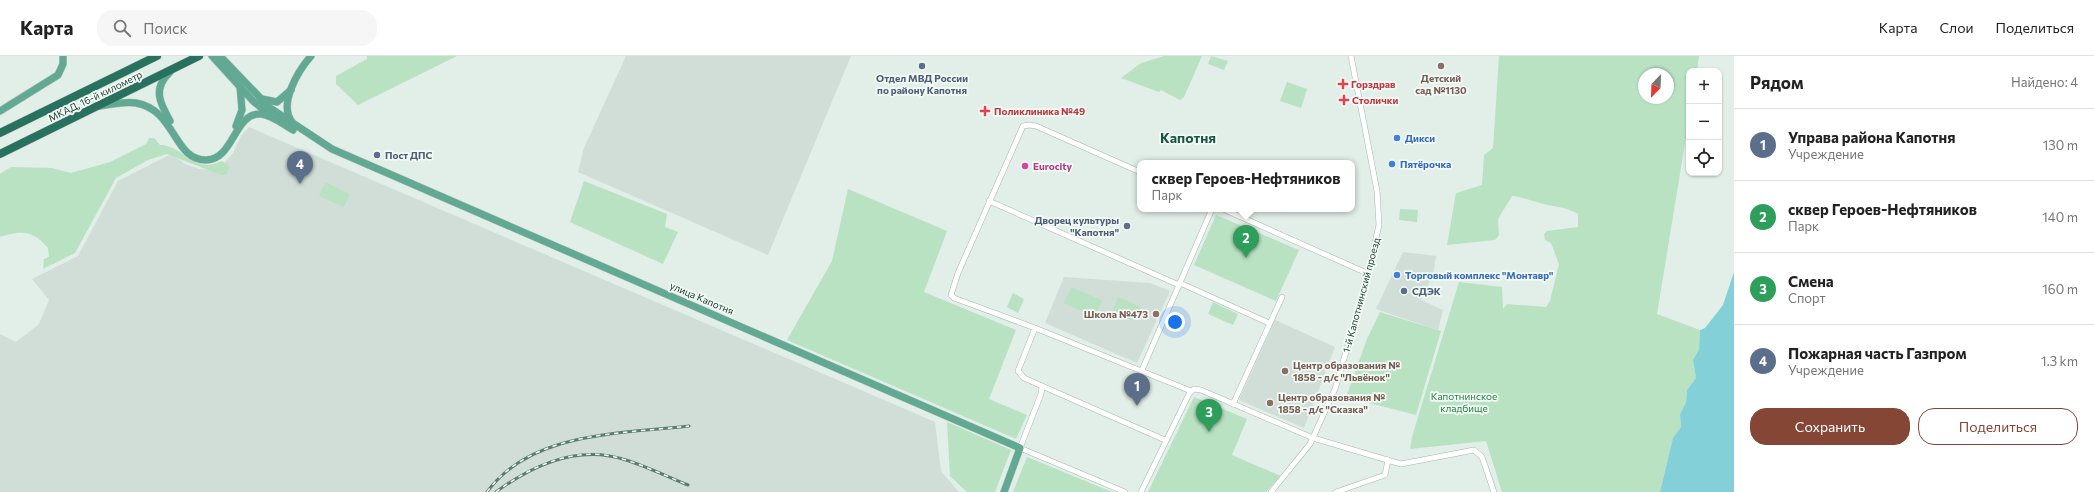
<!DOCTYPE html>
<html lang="ru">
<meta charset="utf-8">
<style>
body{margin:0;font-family:Commissioner,sans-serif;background:#f6f6f6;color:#222}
.controls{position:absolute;right:12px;top:12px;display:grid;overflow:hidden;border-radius:8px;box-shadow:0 1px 3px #0004}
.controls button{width:36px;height:36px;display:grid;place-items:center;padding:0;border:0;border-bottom:1px solid #e0e0e0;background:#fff;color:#222;font:20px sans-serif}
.compass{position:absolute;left:1638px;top:12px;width:36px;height:36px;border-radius:50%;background:#fff;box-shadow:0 1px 3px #0004;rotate:203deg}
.you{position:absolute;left:1175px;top:266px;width:14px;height:14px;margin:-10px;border:3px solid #fff;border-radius:50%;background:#1a73e8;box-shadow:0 0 0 6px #1a73e833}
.badge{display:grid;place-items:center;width:26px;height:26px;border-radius:50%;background:#854636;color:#fff;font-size:13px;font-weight:700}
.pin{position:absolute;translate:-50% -33px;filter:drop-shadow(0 1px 2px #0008)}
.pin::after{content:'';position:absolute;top:21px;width:14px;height:12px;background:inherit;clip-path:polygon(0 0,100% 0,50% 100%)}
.popup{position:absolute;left:1137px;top:104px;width:218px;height:52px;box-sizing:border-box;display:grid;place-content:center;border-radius:8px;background:#fff;filter:drop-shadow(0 1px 3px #0005);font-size:13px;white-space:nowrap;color:#767676}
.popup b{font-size:15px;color:#222}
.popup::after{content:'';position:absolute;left:50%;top:100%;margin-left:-8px;border:8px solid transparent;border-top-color:#fff}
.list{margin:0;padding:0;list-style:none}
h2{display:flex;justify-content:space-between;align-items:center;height:52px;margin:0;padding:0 16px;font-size:17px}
h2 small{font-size:13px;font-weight:400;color:#767676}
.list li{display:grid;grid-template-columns:26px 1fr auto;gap:12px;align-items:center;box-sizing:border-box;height:72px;padding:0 16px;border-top:1px solid #e0e0e0}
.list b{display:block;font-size:15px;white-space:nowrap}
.list p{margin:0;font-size:13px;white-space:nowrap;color:#767676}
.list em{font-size:13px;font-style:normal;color:#767676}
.actions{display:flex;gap:8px;padding:12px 16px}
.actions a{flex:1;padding:9px 0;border:1px solid #854636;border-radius:16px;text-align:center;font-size:14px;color:#854636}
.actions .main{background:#854636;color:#fff}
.icon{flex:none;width:22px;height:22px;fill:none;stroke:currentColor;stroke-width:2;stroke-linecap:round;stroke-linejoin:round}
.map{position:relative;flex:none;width:1734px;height:436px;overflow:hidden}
header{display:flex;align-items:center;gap:24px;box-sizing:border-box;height:56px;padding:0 20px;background:#fff;border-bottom:1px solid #e0e0e0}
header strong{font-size:19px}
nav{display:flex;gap:22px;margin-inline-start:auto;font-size:14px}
.search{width:280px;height:36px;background:#f6f6f6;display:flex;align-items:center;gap:10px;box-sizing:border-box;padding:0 14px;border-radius:16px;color:#767676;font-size:15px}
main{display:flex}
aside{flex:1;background:#fff}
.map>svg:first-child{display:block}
.built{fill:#d0ded7}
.green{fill:#b9e2c2;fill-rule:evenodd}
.water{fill:#84d0d9}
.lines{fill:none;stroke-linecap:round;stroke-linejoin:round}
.minor-casing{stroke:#a4b7af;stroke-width:6}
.major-casing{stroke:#c1cac7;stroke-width:8}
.highway-casing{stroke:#c1cac7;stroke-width:9}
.minor{stroke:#fff;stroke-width:5}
.major{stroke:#62a993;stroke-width:7}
.highway{stroke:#28715f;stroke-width:8}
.rail-casing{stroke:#5a7d72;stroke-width:3}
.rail{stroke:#f3faf6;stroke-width:1.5;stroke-dasharray:4.5;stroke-linecap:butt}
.service-dot{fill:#5c6f8a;stroke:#f3faf6;stroke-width:1.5}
.education-dot{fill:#8d6e63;stroke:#f3faf6;stroke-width:1.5}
.health-dot{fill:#e0444e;stroke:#f3faf6;stroke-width:1.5}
.shop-dot{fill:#3f7fe0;stroke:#f3faf6;stroke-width:1.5}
.hotel-dot{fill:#d1479c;stroke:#f3faf6;stroke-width:1.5}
.labels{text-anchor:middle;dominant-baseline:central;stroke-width:3.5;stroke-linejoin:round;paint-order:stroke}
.service-label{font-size:10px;font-weight:bold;fill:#4e5e75;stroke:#f3faf6;text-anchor:start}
.education-label{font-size:10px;font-weight:bold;fill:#785e54;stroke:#f3faf6;text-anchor:start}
.health-label{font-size:10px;font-weight:bold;fill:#be3a42;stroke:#f3faf6;text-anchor:start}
.street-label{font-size:10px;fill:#204137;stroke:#f3faf6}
.shop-label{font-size:10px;font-weight:bold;fill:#366cbe;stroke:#f3faf6;text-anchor:start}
.hotel-label{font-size:10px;font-weight:bold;fill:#b23c85;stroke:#f3faf6;text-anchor:start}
.park-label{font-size:10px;fill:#257d43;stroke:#f3faf6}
.district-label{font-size:14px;font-weight:bold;fill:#195644;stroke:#f3faf6}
</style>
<header>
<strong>Карта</strong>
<div class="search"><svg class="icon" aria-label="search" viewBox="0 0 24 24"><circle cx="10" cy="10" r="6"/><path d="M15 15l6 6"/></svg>Поиск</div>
<nav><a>Карта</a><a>Слои</a><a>Поделиться</a></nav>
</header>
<main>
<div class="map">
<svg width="1734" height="436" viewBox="0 0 1734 436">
<rect width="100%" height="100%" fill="#e2eee8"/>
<!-- built -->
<g class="built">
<polygon points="626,0 851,0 768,199 578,116 584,92"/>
<polygon points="249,71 935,366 941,415 959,436 0,436 0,278 16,286 39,268 49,244 32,223 78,200 118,125 171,98 185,108 199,113 213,114 224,107 233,97 241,80"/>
<polygon points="1403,196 1436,200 1433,219 1421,244 1443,254 1438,274 1376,253"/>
<polygon points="1064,221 1150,227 1170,235 1137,307 1045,267"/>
<polygon points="1275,264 1335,291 1304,372 1239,344"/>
</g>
<!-- green -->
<g class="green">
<polygon points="367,0 457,0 358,49 336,28 336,20 367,3"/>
<polygon points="1164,0 1202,0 1184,41 1180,44 1161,34 1159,36 1121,22 1141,7"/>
<polygon points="1211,0 1228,5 1224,14 1208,8"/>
<path d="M 1499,0 L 1699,0 L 1697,15 L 1689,15 L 1689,63 L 1657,258 L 1700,274 L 1699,294 L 1693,304 L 1696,322 L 1687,334 L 1686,346 L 1680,358 L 1681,371 L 1673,383 L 1660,436 L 1502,436 L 1486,385 L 1410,393 L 1412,381 L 1459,226 L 1502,231 L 1503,253 L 1507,248 L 1546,251 L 1550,245 L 1559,208 L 1551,187 L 1545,184 L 1544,178 L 1547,175 L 1578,171 L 1578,158 C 1567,151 1555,151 1544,148 C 1533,146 1524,141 1512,140 L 1498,163 L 1499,179 L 1495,184 L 1447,189 L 1456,137 L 1482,129 L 1484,99 L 1493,92 ZM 1644,18 L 1668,18 L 1668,42 L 1644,42 Z"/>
<polygon points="1287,26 1307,33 1301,52 1280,45"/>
<path d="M 149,82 L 154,82 L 160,89 C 186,90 192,119 222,105 L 230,111 L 226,119 L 221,119 L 167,98 L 148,104 L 116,122 L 75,197 L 43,213 L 44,203 L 49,201 L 48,192 C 33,174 21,174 0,181 L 0,118 L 11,111 L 52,112 L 71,117 L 110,106 L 146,88 Z"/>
<polygon points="584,125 667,158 665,171 678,176 663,208 570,166"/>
<polygon points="325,126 350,138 344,151 319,140"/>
<polygon points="848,133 947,175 924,236 1016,274 989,343 1027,359 1016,383 787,284 832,205"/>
<polygon points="1400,153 1418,154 1417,166 1399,164"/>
<polygon points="1216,159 1299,194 1276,245 1194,209"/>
<polygon points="1071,231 1102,244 1095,261 1064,247"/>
<polygon points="1013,237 1024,243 1018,257 1007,251"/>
<polygon points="1118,241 1141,251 1134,265 1112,255"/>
<polygon points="1213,246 1238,258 1233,269 1208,258"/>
<polygon points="1380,256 1441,275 1416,359 1346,341 1367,283"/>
<polygon points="1194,341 1247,363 1232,399 1281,420 1266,436 1148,436"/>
<polygon points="947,366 1011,394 995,436 967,436 950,420"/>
<polygon points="1027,401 1112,436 1013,436"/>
</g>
<!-- water -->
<polygon class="water" points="1734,216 1734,436 1660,436 1673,382 1681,371 1680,358 1686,346 1687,334 1696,322 1693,304 1699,294 1700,274 1705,272 1723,249"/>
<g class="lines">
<defs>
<g id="minor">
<polyline points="989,145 1179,229"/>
<polyline points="1223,153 1369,218"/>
<polyline points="1180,227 1269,267"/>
<polyline points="1035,272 1191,335"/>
<polyline points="1142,314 1212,153"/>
<polyline points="1042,330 1165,384"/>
<polyline points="1233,348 1282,241"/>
<polyline points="1125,436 1020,392 1041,338 1042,330 1024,322 1018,315 1035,272 954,242 951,239 958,217 1023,70 1029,69 1036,70 1140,116"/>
<polyline points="1141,436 1189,338 1194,333 1201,334 1313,382 1401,408 1474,394 1482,401 1494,436"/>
<polyline points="1271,436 1310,388 1335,333 1366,228 1379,169 1377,135 1351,0"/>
<polyline points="1336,436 1385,419 1388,404"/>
</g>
<g id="major">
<polyline points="212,0 253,45 269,58"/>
<polyline points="220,0 270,52 332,93 1020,392 1004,436"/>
<path d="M 170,16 C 152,33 160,47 170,65"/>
<polyline points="262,43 277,46 291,34"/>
<path d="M 100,50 C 112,48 125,45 136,47 C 176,54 173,104 206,104 C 234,104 234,56 261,58 C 272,59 284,69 293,74"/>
<polyline points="0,55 58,19 63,8 63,0"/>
<path d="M 292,66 C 278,48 298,15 311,0"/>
<polyline points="236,70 242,54 240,31"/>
</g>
<g id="highway">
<polyline points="0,77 157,0"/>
<polyline points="0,98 199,0"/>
</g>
</defs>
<!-- minor casing -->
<use href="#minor" class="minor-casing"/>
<!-- major casing -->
<use href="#major" class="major-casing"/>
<!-- highway casing -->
<use href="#highway" class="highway-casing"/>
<!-- minor -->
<use href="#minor" class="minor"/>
<!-- major -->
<use href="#major" class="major"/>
<!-- highway -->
<use href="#highway" class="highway"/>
<defs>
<g id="rail">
<path d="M 487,436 C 531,375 622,378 689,370"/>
<path d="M 496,436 C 534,408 579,388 626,404 C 648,411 668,421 688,429"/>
</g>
</defs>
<!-- rail casing -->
<use href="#rail" class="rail-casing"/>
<!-- rail -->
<use href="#rail" class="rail"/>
</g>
<!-- markers -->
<g class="service-dot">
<circle cx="922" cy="10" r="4"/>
<circle cx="377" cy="99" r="4"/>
<circle cx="1127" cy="170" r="4"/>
<circle cx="1404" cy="235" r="4"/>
</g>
<g class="education-dot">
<circle cx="1441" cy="10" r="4"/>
<circle cx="1156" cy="258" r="4"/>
<circle cx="1285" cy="315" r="4"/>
<circle cx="1270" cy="347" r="4"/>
</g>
<g class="health-dot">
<path d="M1341 22h4v4h4v4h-4v4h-4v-4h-4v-4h4z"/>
<path d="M1342 38h4v4h4v4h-4v4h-4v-4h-4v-4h4z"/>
<path d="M983 49h4v4h4v4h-4v4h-4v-4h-4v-4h4z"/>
</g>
<g class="shop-dot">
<circle cx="1397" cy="82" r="4"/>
<circle cx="1392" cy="108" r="4"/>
<circle cx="1397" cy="219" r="4"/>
</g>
<circle class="hotel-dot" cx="1025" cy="110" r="4"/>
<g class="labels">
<!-- service labels -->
<g class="service-label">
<text x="922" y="22" text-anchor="middle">Отдел МВД России<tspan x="922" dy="12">по району Капотня</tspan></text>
<text x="385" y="99">Пост ДПС</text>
<text x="1119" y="164" text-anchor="end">Дворец культуры<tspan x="1119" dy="12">"Капотня"</tspan></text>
<text x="1412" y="235">СДЭК</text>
</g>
<!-- education labels -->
<g class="education-label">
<text x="1441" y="22" text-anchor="middle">Детский<tspan x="1441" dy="12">сад №1130</tspan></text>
<text x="1148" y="258" text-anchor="end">Школа №473</text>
<text x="1293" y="309">Центр образования №<tspan x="1293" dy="12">1858 - д/с "Львёнок"</tspan></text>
<text x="1278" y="341">Центр образования №<tspan x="1278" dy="12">1858 - д/с "Сказка"</tspan></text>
</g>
<!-- health labels -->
<g class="health-label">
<text x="1351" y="28">Горздрав</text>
<text x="1352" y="44">Столички</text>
<text x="994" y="55">Поликлиника №49</text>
</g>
<!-- street labels -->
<g class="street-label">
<text transform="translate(95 40) rotate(-26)">МКАД, 16-й километр</text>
<text transform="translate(1361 239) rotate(-75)">1-й Капотнинский проезд</text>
<text transform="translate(702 242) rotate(23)">улица Капотня</text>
</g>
<!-- shop labels -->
<g class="shop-label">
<text x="1405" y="82">Дикси</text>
<text x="1400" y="108">Пятёрочка</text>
<text x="1405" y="219">Торговый комплекс "Монтавр"</text>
</g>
<!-- hotel labels -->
<g class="hotel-label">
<text x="1033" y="110">Eurocity</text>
</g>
<!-- park labels -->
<g class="park-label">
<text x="1464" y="340">Капотнинское<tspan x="1464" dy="12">кладбище</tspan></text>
</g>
<!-- district labels -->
<g class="district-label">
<text x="1188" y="81">Капотня</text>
</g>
</g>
</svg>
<div class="controls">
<button>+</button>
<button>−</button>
<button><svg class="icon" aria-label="locate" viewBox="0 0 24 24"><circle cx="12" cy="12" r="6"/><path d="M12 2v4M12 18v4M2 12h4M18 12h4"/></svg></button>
</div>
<svg class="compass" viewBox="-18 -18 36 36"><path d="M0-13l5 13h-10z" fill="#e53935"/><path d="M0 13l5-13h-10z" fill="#767676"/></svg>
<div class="you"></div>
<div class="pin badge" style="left:1137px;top:350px;background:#5c6f8a">1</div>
<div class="pin badge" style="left:1246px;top:202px;background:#2e9e5b">2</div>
<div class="popup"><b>сквер Героев-Нефтяников</b>Парк</div>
<div class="pin badge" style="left:1209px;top:376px;background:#2e9e5b">3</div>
<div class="pin badge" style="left:300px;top:128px;background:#5c6f8a">4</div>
</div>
<aside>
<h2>Рядом<small>Найдено: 4</small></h2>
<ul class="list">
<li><span class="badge" style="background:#5c6f8a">1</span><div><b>Управа района Капотня</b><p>Учреждение</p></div><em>130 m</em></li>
<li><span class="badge" style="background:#2e9e5b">2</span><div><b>сквер Героев-Нефтяников</b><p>Парк</p></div><em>140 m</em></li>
<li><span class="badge" style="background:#2e9e5b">3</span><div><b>Смена</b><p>Спорт</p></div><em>160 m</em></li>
<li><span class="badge" style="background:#5c6f8a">4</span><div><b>Пожарная часть Газпром</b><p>Учреждение</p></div><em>1.3 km</em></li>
</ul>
<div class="actions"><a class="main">Сохранить</a><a>Поделиться</a></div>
</aside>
</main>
